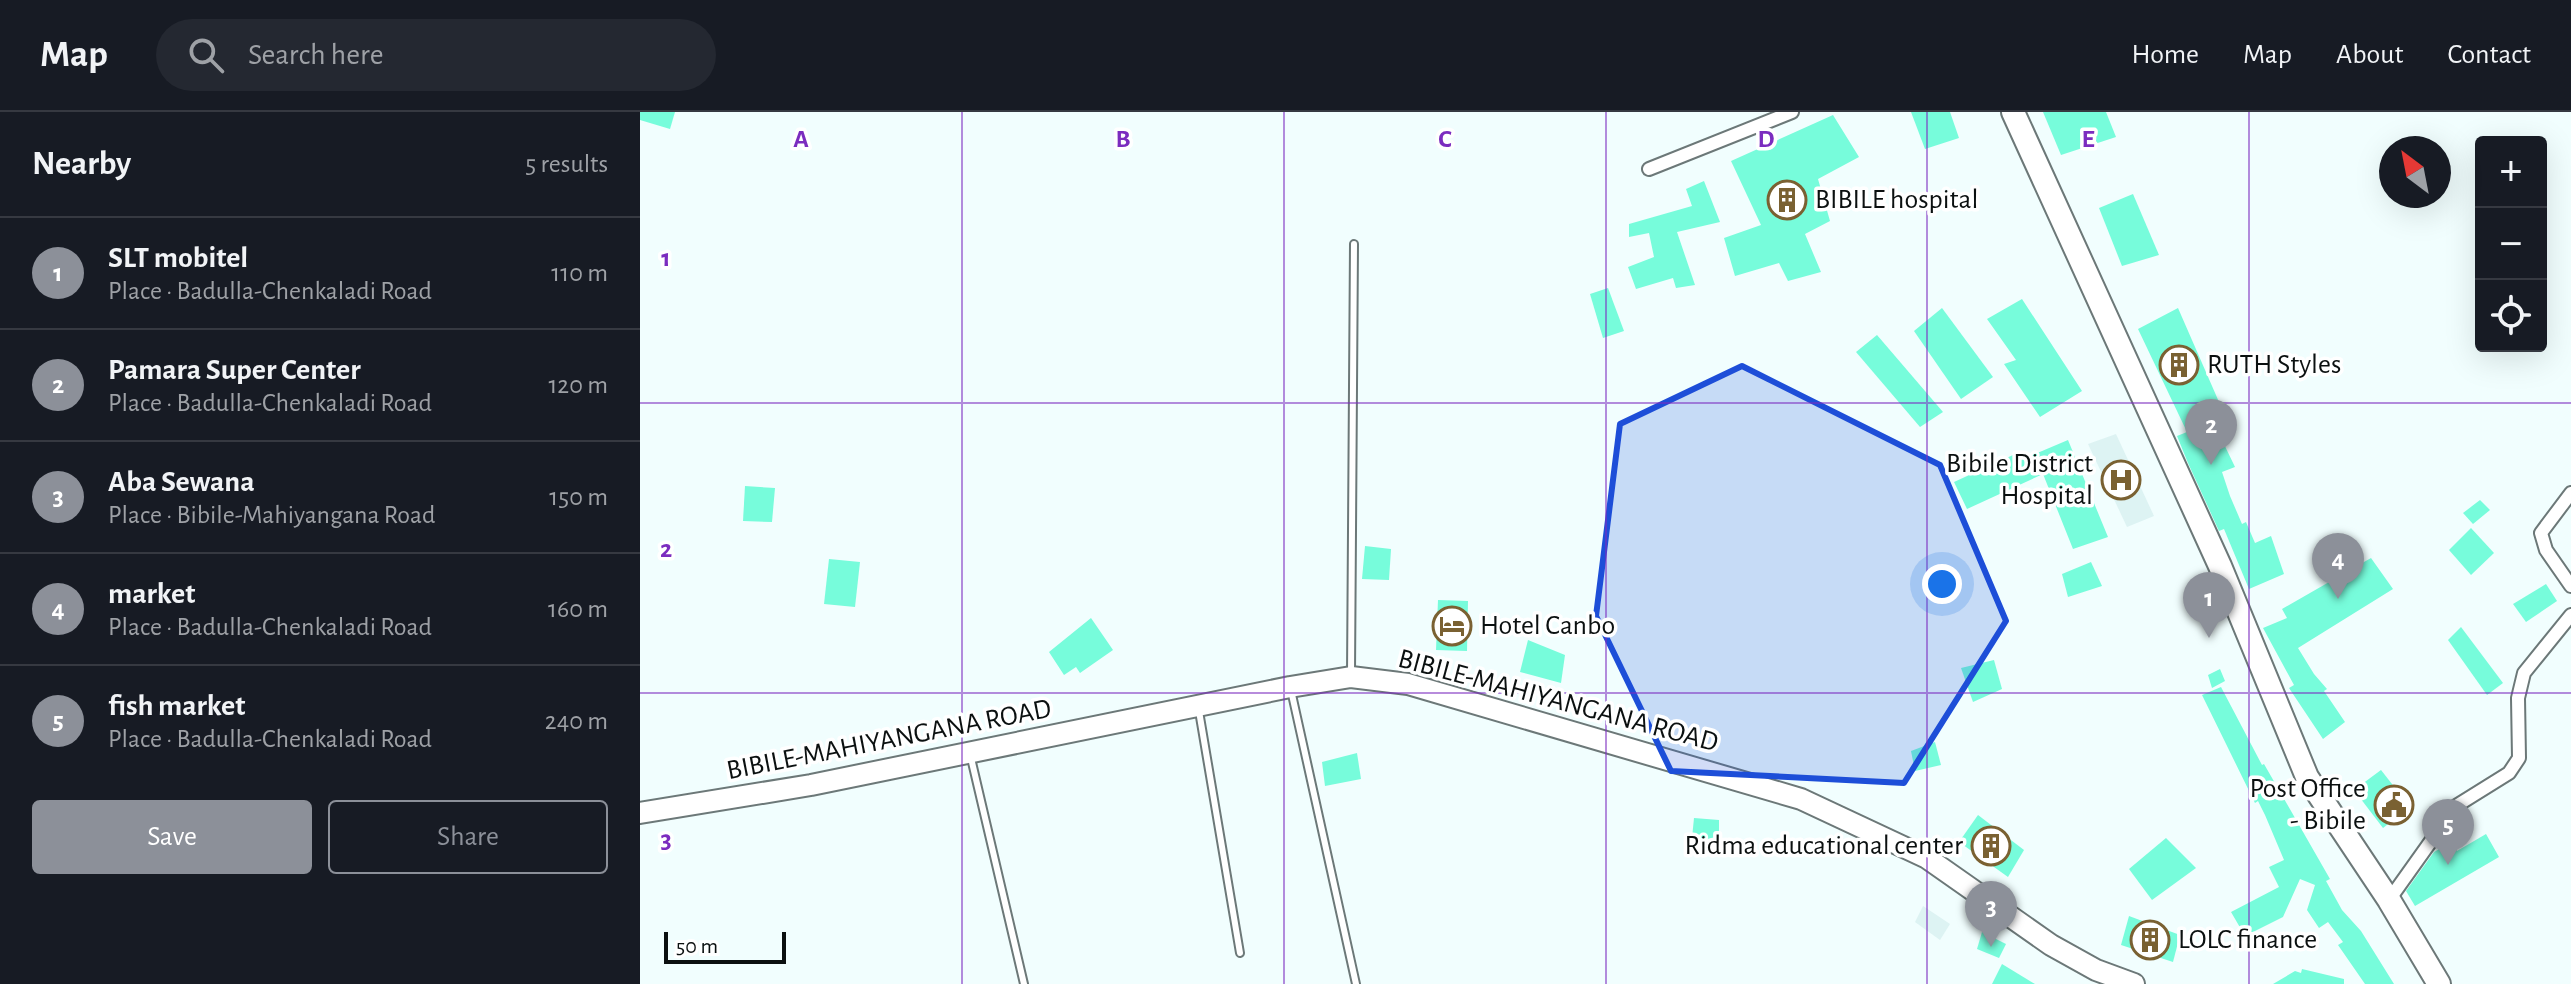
<!DOCTYPE html>
<meta charset="utf-8">
<style>
body{margin:0;font-family:"Alegreya Sans",sans-serif;background:#242831;color:#f1f3f6}
.controls{position:absolute;right:24px;top:24px;display:grid;overflow:hidden;border-radius:8px;box-shadow:0 8px 32px #0002}
.controls button{width:72px;height:72px;display:grid;place-items:center;padding:0;border:0;border-bottom:2px solid #363941;background:#171b24;color:#f1f3f6;font:40px sans-serif}
.compass{position:absolute;left:1739px;top:24px;width:72px;height:72px;border-radius:50%;background:#171b24;box-shadow:0 8px 32px #0002;rotate:328deg}
.scale{position:absolute;left:24px;bottom:20px;width:122px;box-sizing:border-box;padding-left:8px;border:4px solid #0b1010;border-top:0;font-size:22px;line-height:28px;white-space:nowrap;color:#0b1010;-webkit-text-stroke:6px #fff;paint-order:stroke}
.you{position:absolute;left:1302px;top:472px;width:28px;height:28px;margin:-20px;border:6px solid #fff;border-radius:50%;background:#1a73e8;box-shadow:0 0 0 12px #1a73e833}
.badge{display:grid;place-items:center;width:52px;height:52px;border-radius:50%;background:#8c9099;color:#fff;font-size:26px;font-weight:700}
.pin{position:absolute;translate:-50% -66px;filter:drop-shadow(0 2px 4px #0008)}
.pin::after{content:'';position:absolute;top:42px;width:28px;height:24px;background:inherit;clip-path:polygon(0 0,100% 0,50% 100%)}
.list{margin:0;padding:0;list-style:none}
h2{display:flex;justify-content:space-between;align-items:center;height:104px;margin:0;padding:0 32px;font-size:34px}
h2 small{font-size:26px;font-weight:400;color:#9ea1a6}
.list li{display:grid;grid-template-columns:52px 1fr auto;gap:24px;align-items:center;box-sizing:border-box;height:112px;padding:0 32px;border-top:2px solid #363941}
.list b{display:block;font-size:30px;white-space:nowrap}
.list p{margin:0;font-size:26px;white-space:nowrap;color:#9ea1a6}
.list em{font-size:26px;font-style:normal;color:#9ea1a6}
.actions{display:flex;gap:16px;padding:24px 32px}
.actions a{flex:1;padding:18px 0;border:2px solid #8c9099;border-radius:8px;text-align:center;font-size:28px;color:#8c9099}
.actions .main{background:#8c9099;color:#fff}
.icon{flex:none;width:44px;height:44px;fill:none;stroke:currentColor;stroke-width:2;stroke-linecap:round;stroke-linejoin:round}
.map{position:relative;flex:none;width:1931px;height:872px;overflow:hidden}
header{display:flex;align-items:center;gap:48px;box-sizing:border-box;height:112px;padding:0 40px;background:#171b24;border-bottom:2px solid #363941}
header strong{font-size:38px}
nav{display:flex;gap:44px;margin-inline-start:auto;font-size:28px}
.search{width:560px;height:72px;background:#242831;display:flex;align-items:center;gap:20px;box-sizing:border-box;padding:0 28px;border-radius:44px;color:#9ea1a6;font-size:30px}
main{display:flex}
aside{flex:1;background:#171b24}
.map>svg:first-child{display:block}
.built{fill:#ddf3f3}
.building{fill:#77fcdb}
.lines{fill:none;stroke-linecap:round;stroke-linejoin:round}
.lane-casing{stroke:#6c7878;stroke-width:10}
.street-casing{stroke:#6c7878;stroke-width:16}
.primary-casing{stroke:#6c7878;stroke-width:24}
.highway-casing{stroke:#6c7878;stroke-width:26}
.lane{stroke:#fff;stroke-width:6}
.street{stroke:#fff;stroke-width:12}
.primary{stroke:#fff;stroke-width:20}
.highway{stroke:#fff;stroke-width:22}
.marked{fill:#1d4ed8;fill-opacity:0.2;stroke:#1d4ed8;stroke-width:6;stroke-linejoin:round}
.grid{fill:none;stroke:#7b2cbf;stroke-width:2;stroke-opacity:0.55}
.labels{text-anchor:middle;dominant-baseline:central;stroke-width:7;stroke-linejoin:round;paint-order:stroke}
.poi-label{font-size:28px;fill:#0b1010;stroke:#fff;text-anchor:start}
.street-label{font-size:28px;fill:#0b1010;stroke:#fff}
.grid-label{font-size:26px;text-anchor:middle;font-weight:bold;fill:#7b2cbf;stroke:#fff;stroke-width:7;stroke-linejoin:round;paint-order:stroke}
</style>
<header>
<strong>Map</strong>
<div class="search"><svg class="icon" aria-label="search" viewBox="0 0 24 24"><circle cx="10" cy="10" r="6"/><path d="M15 15l6 6"/></svg>Search here</div>
<nav><a>Home</a><a>Map</a><a>About</a><a>Contact</a></nav>
</header>
<main>
<aside>
<h2>Nearby<small>5 results</small></h2>
<ul class="list">
<li><span class="badge">1</span><div><b>SLT mobitel</b><p>Place · Badulla-Chenkaladi Road</p></div><em>110 m</em></li>
<li><span class="badge">2</span><div><b>Pamara Super Center</b><p>Place · Badulla-Chenkaladi Road</p></div><em>120 m</em></li>
<li><span class="badge">3</span><div><b>Aba Sewana</b><p>Place · Bibile-Mahiyangana Road</p></div><em>150 m</em></li>
<li><span class="badge">4</span><div><b>market</b><p>Place · Badulla-Chenkaladi Road</p></div><em>160 m</em></li>
<li><span class="badge">5</span><div><b>fish market</b><p>Place · Badulla-Chenkaladi Road</p></div><em>240 m</em></li>
</ul>
<div class="actions"><a class="main">Save</a><a>Share</a></div>
</aside>
<div class="map">
<svg width="1931" height="872" viewBox="0 0 1931 872">
<rect width="100%" height="100%" fill="#f1fefe"/>
<!-- built -->
<g class="built">
<polygon points="1476,322 1514,404 1487,415 1448,332"/>
<polygon points="1283,794 1310,812 1300,828 1275,810"/>
</g>
<!-- building -->
<g class="building">
<polygon points="0,0 35,0 30,17 0,8"/>
<polygon points="1271,0 1310,0 1319,26 1285,37"/>
<polygon points="1403,0 1466,0 1476,25 1421,43"/>
<polygon points="1193,3 1219,45 1178,67 1190,109 1165,122 1181,160 1148,169 1139,151 1095,164 1084,126 1121,113 1091,49"/>
<polygon points="1064,69 1080,110 1037,120 1055,173 1036,176 1033,166 996,177 988,155 1014,145 1009,121 989,125 989,112 1052,94 1046,77"/>
<polygon points="1493,82 1519,143 1482,154 1459,96"/>
<polygon points="968,176 984,219 963,226 950,182"/>
<polygon points="1382,187 1442,279 1400,305 1364,252 1376,248 1347,207"/>
<polygon points="1302,196 1353,265 1321,287 1274,219"/>
<polygon points="1538,196 1579,290 1574,292 1584,327 1582,328 1595,355 1582,360 1590,384 1602,412 1606,410 1615,431 1631,424 1644,462 1609,477 1584,417 1579,419 1548,351 1537,324 1547,320 1498,217"/>
<polygon points="1237,223 1303,300 1280,315 1216,240"/>
<polygon points="1428,328 1468,425 1433,437 1403,362 1327,397 1314,370 1373,343 1376,350"/>
<polygon points="105,374 135,376 132,410 103,409"/>
<polygon points="1840,388 1850,398 1833,412 1823,401"/>
<polygon points="1831,416 1854,441 1831,463 1809,438"/>
<polygon points="725,434 751,437 749,468 722,467"/>
<polygon points="1731,446 1753,477 1658,536 1674,562 1687,577 1684,579 1705,610 1683,627 1649,576 1654,573 1623,516 1647,506 1642,497"/>
<polygon points="189,447 220,450 215,495 184,492"/>
<polygon points="1451,450 1462,474 1428,485 1422,462"/>
<polygon points="1906,472 1917,489 1886,510 1873,492"/>
<polygon points="798,488 828,489 827,539 796,538"/>
<polygon points="451,506 473,538 440,561 436,555 424,563 409,540"/>
<polygon points="1821,515 1863,571 1847,583 1808,528"/>
<polygon points="888,528 925,543 921,571 880,560"/>
<polygon points="1354,548 1362,577 1333,590 1321,556"/>
<polygon points="1580,557 1585,569 1572,576 1568,563"/>
<polygon points="1581,575 1622,653 1624,652 1690,767 1686,769 1702,798 1721,819 1754,872 1725,872 1698,833 1703,830 1688,810 1679,816 1667,798 1675,773 1660,767 1643,805 1605,824 1591,800 1639,775 1629,755 1644,748 1625,703 1618,689 1615,691 1562,583"/>
<polygon points="1295,630 1301,653 1275,659 1271,639"/>
<polygon points="717,641 721,667 685,674 682,650"/>
<polygon points="1741,658 1770,695 1743,716 1714,678"/>
<polygon points="1338,703 1384,738 1368,765 1319,730"/>
<polygon points="1054,706 1079,708 1079,727 1052,726"/>
<polygon points="1846,722 1859,745 1775,794 1766,779 1794,740 1812,730 1817,739"/>
<polygon points="1526,726 1556,756 1512,788 1489,757"/>
<polygon points="1489,804 1540,823 1533,850 1481,833"/>
<polygon points="1342,820 1366,832 1359,846 1337,837"/>
<polygon points="1362,852 1395,872 1352,872"/>
<polygon points="1662,857 1704,867 1704,872 1633,872 1655,859 1661,861"/>
</g>
<g class="lines">
<defs>
<g id="lane">
<polyline points="711,562 714,132"/>
<polyline points="651,578 716,872"/>
<polyline points="559,599 600,841"/>
<polyline points="331,646 384,872"/>
</g>
<g id="street">
<polyline points="1009,57 1152,0"/>
<polyline points="1931,381 1901,421 1906,438 1931,474"/>
<polyline points="1749,788 1816,694 1869,661 1879,646 1878,586 1884,561 1931,503"/>
</g>
<polyline id="primary" points="0,701 171,673 650,575 711,565 768,572 1161,687 1287,746 1411,833 1456,858 1494,872"/>
<polyline id="highway" points="1373,0 1580,454 1667,665 1749,788 1799,872"/>
</defs>
<!-- lane casing -->
<use href="#lane" class="lane-casing"/>
<!-- street casing -->
<use href="#street" class="street-casing"/>
<!-- primary casing -->
<use href="#primary" class="primary-casing"/>
<!-- highway casing -->
<use href="#highway" class="highway-casing"/>
<!-- lane -->
<use href="#lane" class="lane"/>
<!-- street -->
<use href="#street" class="street"/>
<!-- primary -->
<use href="#primary" class="primary"/>
<!-- highway -->
<use href="#highway" class="highway"/>
</g>
<!-- marked area -->
<path class="marked" d="M 1102,254 L 1300,353 L 1366,509 L 1264,671 L 1031,659 L 956,504 L 980,312 Z"/>
<!-- grid -->
<path class="grid" d="M 322,0 L 322,872M 644,0 L 644,872M 966,0 L 966,872M 1287,0 L 1287,872M 1609,0 L 1609,872M 0,291 L 1931,291M 0,581 L 1931,581"/>
<!-- icons -->
<defs>
<symbol id="building-ring" viewBox="-11 -11 22 22"><circle r="9.5" fill="#fff" stroke="#7a6132" stroke-width="1.5"/><path d="M-4-6H4V6H1V3H-1V6H-4ZM-2.5-4.3h1.7v1.8h-1.7ZM.8-4.3h1.7v1.8H.8ZM-2.5-1h1.7V.8h-1.7ZM.8-1h1.7V.8H.8Z" fill="#7a6132"/></symbol>
<symbol id="hospital-ring" viewBox="-11 -11 22 22"><circle r="9.5" fill="#fff" stroke="#7a6132" stroke-width="1.5"/><path d="M-5-5h3v3.5h4V-5h3V5h-3V1.5h-4V5h-3Z" fill="#7a6132"/></symbol>
<symbol id="hotel-ring" viewBox="-11 -11 22 22"><circle r="9.5" fill="#fff" stroke="#7a6132" stroke-width="1.5"/><path d="M-6-4.5h1.5V1H6V5H4.5V3h-9V5H-6ZM-4 0a1.8 1.8 0 1 1 3.6 0ZM.5 0V-2.5h3Q6-2.5 6 0Z" fill="#7a6132"/></symbol>
<symbol id="civic-ring" viewBox="-11 -11 22 22"><circle r="9.5" fill="#fff" stroke="#7a6132" stroke-width="1.5"/><path d="M-.6-6.5H3V-4.5H.6V-3L4-1V1h2V6H-6V1h2V-1L-.6-3ZM-1.2 2.5V6h2.4V2.5Z" fill="#7a6132"/></symbol>
</defs>
<g fill-rule="evenodd">
<use href="#building-ring" x="1125" y="66" width="44" height="44"/>
<use href="#building-ring" x="1517" y="231" width="44" height="44"/>
<use href="#hospital-ring" x="1459" y="346" width="44" height="44"/>
<use href="#hotel-ring" x="790" y="492" width="44" height="44"/>
<use href="#civic-ring" x="1732" y="671" width="44" height="44"/>
<use href="#building-ring" x="1329" y="712" width="44" height="44"/>
<use href="#building-ring" x="1488" y="806" width="44" height="44"/>
</g>
<g class="labels">
<!-- poi labels -->
<g class="poi-label">
<text x="1175" y="88">BIBILE hospital</text>
<text x="1567" y="253">RUTH Styles</text>
<text x="1453" y="352" text-anchor="end">Bibile District<tspan x="1453" dy="32">Hospital</tspan></text>
<text x="840" y="514">Hotel Canbo</text>
<text x="1726" y="677" text-anchor="end">Post Office<tspan x="1726" dy="32">- Bibile</tspan></text>
<text x="1323" y="734" text-anchor="end">Ridma educational center</text>
<text x="1538" y="828">LOLC finance</text>
</g>
<!-- street labels -->
<g class="street-label">
<text transform="translate(918 589) rotate(15)">BIBILE-MAHIYANGANA ROAD</text>
<text transform="translate(249 628) rotate(-11)">BIBILE-MAHIYANGANA ROAD</text>
</g>
</g>
<g class="grid-label">
<text x="161" y="35">A</text>
<text x="483" y="35">B</text>
<text x="805" y="35">C</text>
<text x="1126" y="35">D</text>
<text x="1448" y="35">E</text>
<text x="26" y="154">1</text>
<text x="26" y="445">2</text>
<text x="26" y="736">3</text>
</g>
</svg>
<div class="controls">
<button>+</button>
<button>−</button>
<button><svg class="icon" aria-label="locate" viewBox="0 0 24 24"><circle cx="12" cy="12" r="6"/><path d="M12 2v4M12 18v4M2 12h4M18 12h4"/></svg></button>
</div>
<svg class="compass" viewBox="-18 -18 36 36"><path d="M0-13l5 13h-10z" fill="#e53935"/><path d="M0 13l5-13h-10z" fill="#9ea1a6"/></svg>
<div class="scale">50 m</div>
<div class="you"></div>
<div class="pin badge" style="left:1569px;top:526px">1</div>
<div class="pin badge" style="left:1571px;top:353px">2</div>
<div class="pin badge" style="left:1351px;top:835px">3</div>
<div class="pin badge" style="left:1698px;top:487px">4</div>
<div class="pin badge" style="left:1808px;top:753px">5</div>
</div>
</main>
